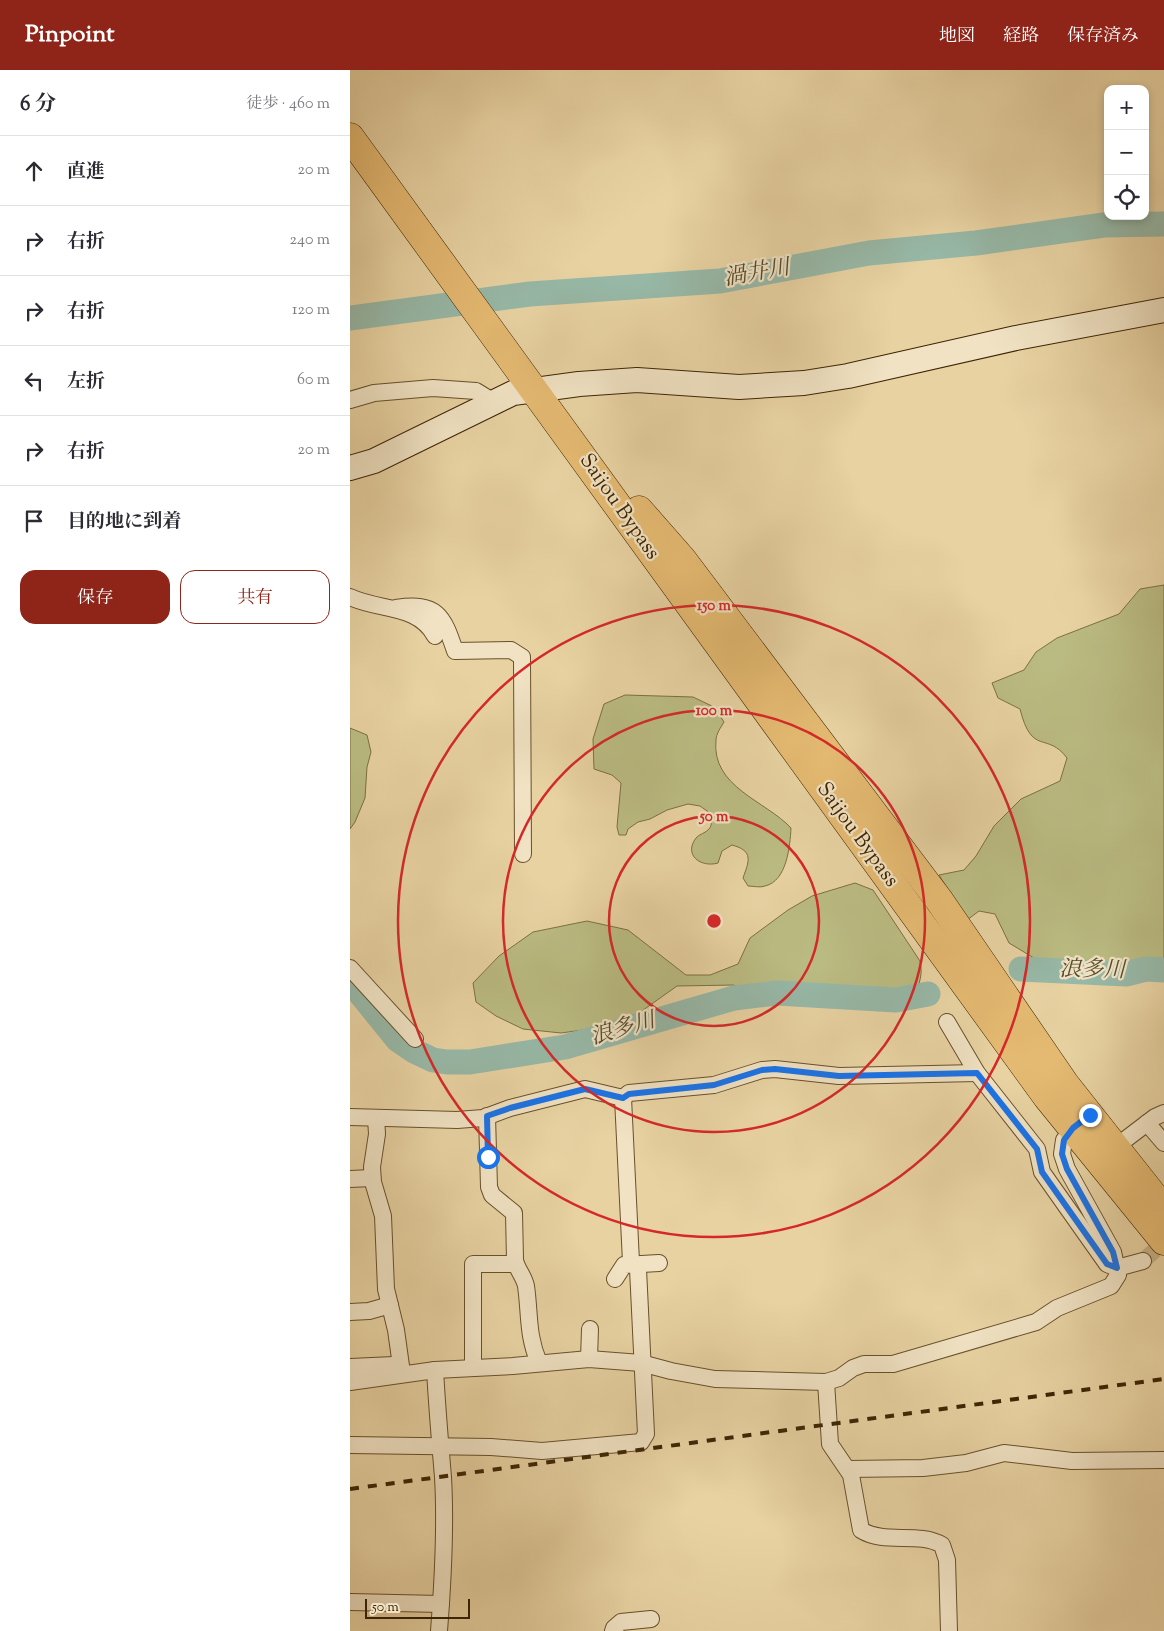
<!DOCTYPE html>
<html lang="ja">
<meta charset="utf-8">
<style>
body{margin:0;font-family:"Sorts Mill Goudy","Noto Serif JP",serif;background:#f7f7f7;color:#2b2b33}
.controls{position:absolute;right:15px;top:15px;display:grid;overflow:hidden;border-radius:10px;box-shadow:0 2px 8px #0003}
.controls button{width:45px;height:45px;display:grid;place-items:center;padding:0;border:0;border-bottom:1px solid #e1e1e2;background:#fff;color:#2b2b33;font:25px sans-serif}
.scale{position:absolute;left:15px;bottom:12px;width:105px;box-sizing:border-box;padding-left:5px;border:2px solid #3e2504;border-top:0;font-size:14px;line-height:18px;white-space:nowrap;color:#3e2504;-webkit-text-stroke:4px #f0e2c3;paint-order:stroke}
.stop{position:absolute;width:15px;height:15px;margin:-11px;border:4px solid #1a73e8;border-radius:50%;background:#fff}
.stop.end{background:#1a73e8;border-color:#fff;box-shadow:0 1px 5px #0008}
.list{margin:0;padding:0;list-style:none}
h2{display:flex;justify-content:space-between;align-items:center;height:65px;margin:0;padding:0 20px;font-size:21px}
h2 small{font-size:16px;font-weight:400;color:#7c7c81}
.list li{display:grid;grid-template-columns:32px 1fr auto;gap:15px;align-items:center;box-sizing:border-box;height:70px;padding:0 20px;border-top:1px solid #e1e1e2}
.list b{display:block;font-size:19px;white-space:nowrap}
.list em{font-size:16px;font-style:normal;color:#7c7c81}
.actions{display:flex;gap:10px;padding:15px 20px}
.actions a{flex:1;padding:11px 0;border:1px solid #8f2418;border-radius:15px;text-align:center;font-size:18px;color:#8f2418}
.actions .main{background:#8f2418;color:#fff}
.icon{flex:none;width:28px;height:28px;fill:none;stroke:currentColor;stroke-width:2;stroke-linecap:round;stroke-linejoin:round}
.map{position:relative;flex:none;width:814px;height:1561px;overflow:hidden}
header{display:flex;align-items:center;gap:30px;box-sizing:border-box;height:70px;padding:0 25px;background:#8f2418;color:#fff}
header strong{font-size:24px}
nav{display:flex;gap:28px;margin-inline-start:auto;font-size:18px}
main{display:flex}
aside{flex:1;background:#fff}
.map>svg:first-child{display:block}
.green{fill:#babb82;stroke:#7c7043}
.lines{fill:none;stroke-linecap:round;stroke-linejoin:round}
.river{stroke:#97b8a7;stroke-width:25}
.street-tunnel{stroke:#c6af82;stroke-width:16;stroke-dasharray:16 8;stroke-linecap:butt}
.street-casing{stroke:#68502c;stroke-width:18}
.secondary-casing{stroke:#3e2504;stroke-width:26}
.highway-casing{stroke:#3e2504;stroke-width:29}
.street{stroke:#f0e2c3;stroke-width:16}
.secondary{stroke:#f0e2c3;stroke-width:24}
.highway{stroke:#e4b971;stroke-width:28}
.rail{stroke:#3e2504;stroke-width:4;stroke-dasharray:9 9;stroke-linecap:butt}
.route{stroke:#1a73e8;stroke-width:6}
.ring{fill:none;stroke:#d62828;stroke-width:2.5}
.labels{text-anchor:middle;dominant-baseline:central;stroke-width:4.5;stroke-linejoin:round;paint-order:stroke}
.street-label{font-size:21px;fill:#3e2504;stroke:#f0e2c3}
.water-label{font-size:22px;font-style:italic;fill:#544a2d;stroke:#f0e2c3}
.centre{fill:#d62828;stroke:#f0e2c3;stroke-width:2.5}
.ring-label{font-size:15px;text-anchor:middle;font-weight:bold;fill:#d62828;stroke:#f0e2c3;stroke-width:4.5;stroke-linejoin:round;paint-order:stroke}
</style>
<header>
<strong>Pinpoint</strong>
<nav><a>地図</a><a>経路</a><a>保存済み</a></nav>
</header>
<main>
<aside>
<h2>6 分<small>徒歩 · 460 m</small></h2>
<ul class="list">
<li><svg class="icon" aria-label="ahead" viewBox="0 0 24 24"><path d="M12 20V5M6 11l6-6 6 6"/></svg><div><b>直進</b></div><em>20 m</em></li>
<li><svg class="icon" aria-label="right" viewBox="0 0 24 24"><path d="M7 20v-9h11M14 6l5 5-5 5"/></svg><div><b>右折</b></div><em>240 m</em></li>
<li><svg class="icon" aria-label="right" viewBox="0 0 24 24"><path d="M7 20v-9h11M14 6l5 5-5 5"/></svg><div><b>右折</b></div><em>120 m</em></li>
<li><svg class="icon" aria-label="left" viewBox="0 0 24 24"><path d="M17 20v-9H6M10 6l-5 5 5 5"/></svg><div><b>左折</b></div><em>60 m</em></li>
<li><svg class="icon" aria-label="right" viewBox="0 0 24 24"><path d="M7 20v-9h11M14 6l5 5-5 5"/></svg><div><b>右折</b></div><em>20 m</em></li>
<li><svg class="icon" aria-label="arrive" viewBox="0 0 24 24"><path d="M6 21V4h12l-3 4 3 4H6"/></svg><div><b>目的地に到着</b></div></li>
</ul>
<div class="actions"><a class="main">保存</a><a>共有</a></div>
</aside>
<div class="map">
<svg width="814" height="1561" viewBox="0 0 814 1561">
<rect width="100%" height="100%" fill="#e8d2a2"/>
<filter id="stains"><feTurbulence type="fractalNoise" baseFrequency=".004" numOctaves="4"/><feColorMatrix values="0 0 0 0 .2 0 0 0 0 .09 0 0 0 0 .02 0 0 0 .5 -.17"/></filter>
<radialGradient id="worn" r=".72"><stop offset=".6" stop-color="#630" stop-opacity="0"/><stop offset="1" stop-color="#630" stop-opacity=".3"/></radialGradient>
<!-- green -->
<g class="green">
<path d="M 814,515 L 814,894 L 806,893 L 776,898 L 694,894 L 659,873 L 645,844 L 629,841 L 617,850 L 589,805 L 614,800 L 626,786 L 644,756 L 671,729 L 710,711 L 717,688 C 697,661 682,687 670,639 L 648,628 L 642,613 L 674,600 L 686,582 L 707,568 L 769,544 L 790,519 Z"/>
<path d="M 275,625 L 343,627 L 364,637 L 374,652 C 371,657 366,664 366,670 C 361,717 416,731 441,758 C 440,776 437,811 415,816 C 410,818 403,816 398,816 L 393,808 C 399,791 404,781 382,775 L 372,781 L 368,793 C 351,798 333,785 346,768 C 349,764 356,763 359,759 C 363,755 361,748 360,743 L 350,736 L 338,734 L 317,740 L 300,749 L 288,752 L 278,759 L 276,765 L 269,765 L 267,757 L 271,713 L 262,705 L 244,699 L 243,669 L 254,634 Z"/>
<polygon points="0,658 17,665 21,682 17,697 15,728 5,752 0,759"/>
<path d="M 505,813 L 523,820 L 570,891 C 574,908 567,920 559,934 C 518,946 474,932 433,930 C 423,930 412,932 402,933 L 384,915 L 327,916 L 289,943 L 247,958 L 211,963 L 173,959 L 146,946 L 126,932 L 123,913 L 149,886 L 183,862 L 237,851 L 278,860 L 336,905 L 360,905 L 388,894 L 400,868 L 438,840 L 462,826 Z"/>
</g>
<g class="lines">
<!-- river -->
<g class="river">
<polyline points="0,248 180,224 370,211 519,183 626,173 754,155 814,154"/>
<polyline points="671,899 776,904 796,899 814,900"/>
<polyline points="0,911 48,970 64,981 83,990 97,992 120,992 215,977 384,928 427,923 546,930 578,924"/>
</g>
<!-- street-tunnel -->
<polyline class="street-tunnel" points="793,1191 814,1172"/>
<defs>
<g id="street">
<polyline points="0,330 24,323 83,318 126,321 144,332"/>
<path d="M 0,527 C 29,541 68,534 85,566"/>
<path d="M 46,538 C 87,532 93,545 105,581 L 161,580 L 172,587 L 173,784"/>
<polyline points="0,898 65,969"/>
<polyline points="597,952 627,1003 687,1079 692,1102 757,1194 767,1198 793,1191"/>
<polyline points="273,1028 279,1023 364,1015 412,1000 425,999 489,1006 627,1003"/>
<path d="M 137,1046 L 139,1117 L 142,1125 L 164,1143 L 165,1190 C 167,1200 174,1206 176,1216 C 180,1244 177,1265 189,1293"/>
<polyline points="0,1047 107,1050 133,1048 160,1038 235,1019 273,1028"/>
<polyline points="26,1048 27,1064 22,1097 23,1112 33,1146 36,1219 46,1260 52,1303"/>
<polyline points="797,1053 814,1073"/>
<polyline points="759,1082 805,1047 814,1043"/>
<polyline points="0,1109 22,1108"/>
<polyline points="265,1209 274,1195 309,1193"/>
<polyline points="0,1242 19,1241 40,1235"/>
<polyline points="239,1289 240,1259"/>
<polyline points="0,1297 44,1295"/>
<polyline points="123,1297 123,1194 165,1194"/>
<path d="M 85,1300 C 87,1336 90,1372 93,1407 C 96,1458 93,1510 89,1561"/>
<polyline points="0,1312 85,1300 163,1296 239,1289 291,1293 321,1301 365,1309 476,1312 489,1308 503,1298 514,1294 543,1294 686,1252 707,1238 761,1216 768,1205 763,1182 717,1099 712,1084 714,1070 727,1055"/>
<path d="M 476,1312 L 480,1374 L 501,1405 L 511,1460 C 535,1475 568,1461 592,1475 L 597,1490 L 599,1561"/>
<polyline points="0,1375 141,1377 192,1381 291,1372 296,1364 288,1199 281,1192 273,1028"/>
<polyline points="498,1399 573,1398 616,1393 654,1383 722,1391 814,1390"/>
<polyline points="0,1532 91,1534"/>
<polyline points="263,1561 264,1558 271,1552 301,1549"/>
</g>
<polyline id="secondary" points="0,398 24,391 163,323 229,314 287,310 389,317 454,313 498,306 666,268 814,240"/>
<g id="highway">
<polyline points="0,67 697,1027 814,1171"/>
<polyline points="289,440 332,489 589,830 715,1014 814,1139"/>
</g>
</defs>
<!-- street casing -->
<use href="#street" class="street-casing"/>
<!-- secondary casing -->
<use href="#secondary" class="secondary-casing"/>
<!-- highway casing -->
<use href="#highway" class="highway-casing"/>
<!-- street -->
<use href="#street" class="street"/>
<!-- secondary -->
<use href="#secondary" class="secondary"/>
<!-- highway -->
<use href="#highway" class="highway"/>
<!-- rail -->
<polyline class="rail" points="0,1419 814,1309"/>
</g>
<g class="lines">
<!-- route -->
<polyline class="route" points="138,1087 137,1046 160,1038 235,1019 273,1028 279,1024 364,1015 412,1000 425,999 489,1006 627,1003 687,1079 692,1102 757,1194 767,1198 763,1182 717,1099 712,1084 714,1070 723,1058 740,1045"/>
</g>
<!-- distance rings -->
<g class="ring">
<circle cx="364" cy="851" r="105"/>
<circle cx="364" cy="851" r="211"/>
<circle cx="364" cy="851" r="316"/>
</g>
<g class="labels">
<!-- street labels -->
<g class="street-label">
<text transform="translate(269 437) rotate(55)">Saijou Bypass</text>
<text transform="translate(507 765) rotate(54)">Saijou Bypass</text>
</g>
<!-- water labels -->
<g class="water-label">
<text transform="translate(407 204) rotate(-10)">渦井川</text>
<text transform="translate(742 901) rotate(1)">浪多川</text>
<text transform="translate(273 960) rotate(-16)">浪多川</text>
</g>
</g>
<circle cx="364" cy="851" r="8" class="centre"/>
<g class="ring-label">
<text x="364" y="540">150 m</text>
<text x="364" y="645">100 m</text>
<text x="364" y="751">50 m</text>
</g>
<rect width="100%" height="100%" filter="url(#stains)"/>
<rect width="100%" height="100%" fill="url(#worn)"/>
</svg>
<div class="controls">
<button>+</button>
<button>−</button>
<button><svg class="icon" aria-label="locate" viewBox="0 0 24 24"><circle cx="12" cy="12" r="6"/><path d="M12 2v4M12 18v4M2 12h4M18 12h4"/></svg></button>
</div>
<div class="scale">50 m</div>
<div class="stop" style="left:138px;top:1087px"></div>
<div class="stop end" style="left:740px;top:1045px"></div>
</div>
</main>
